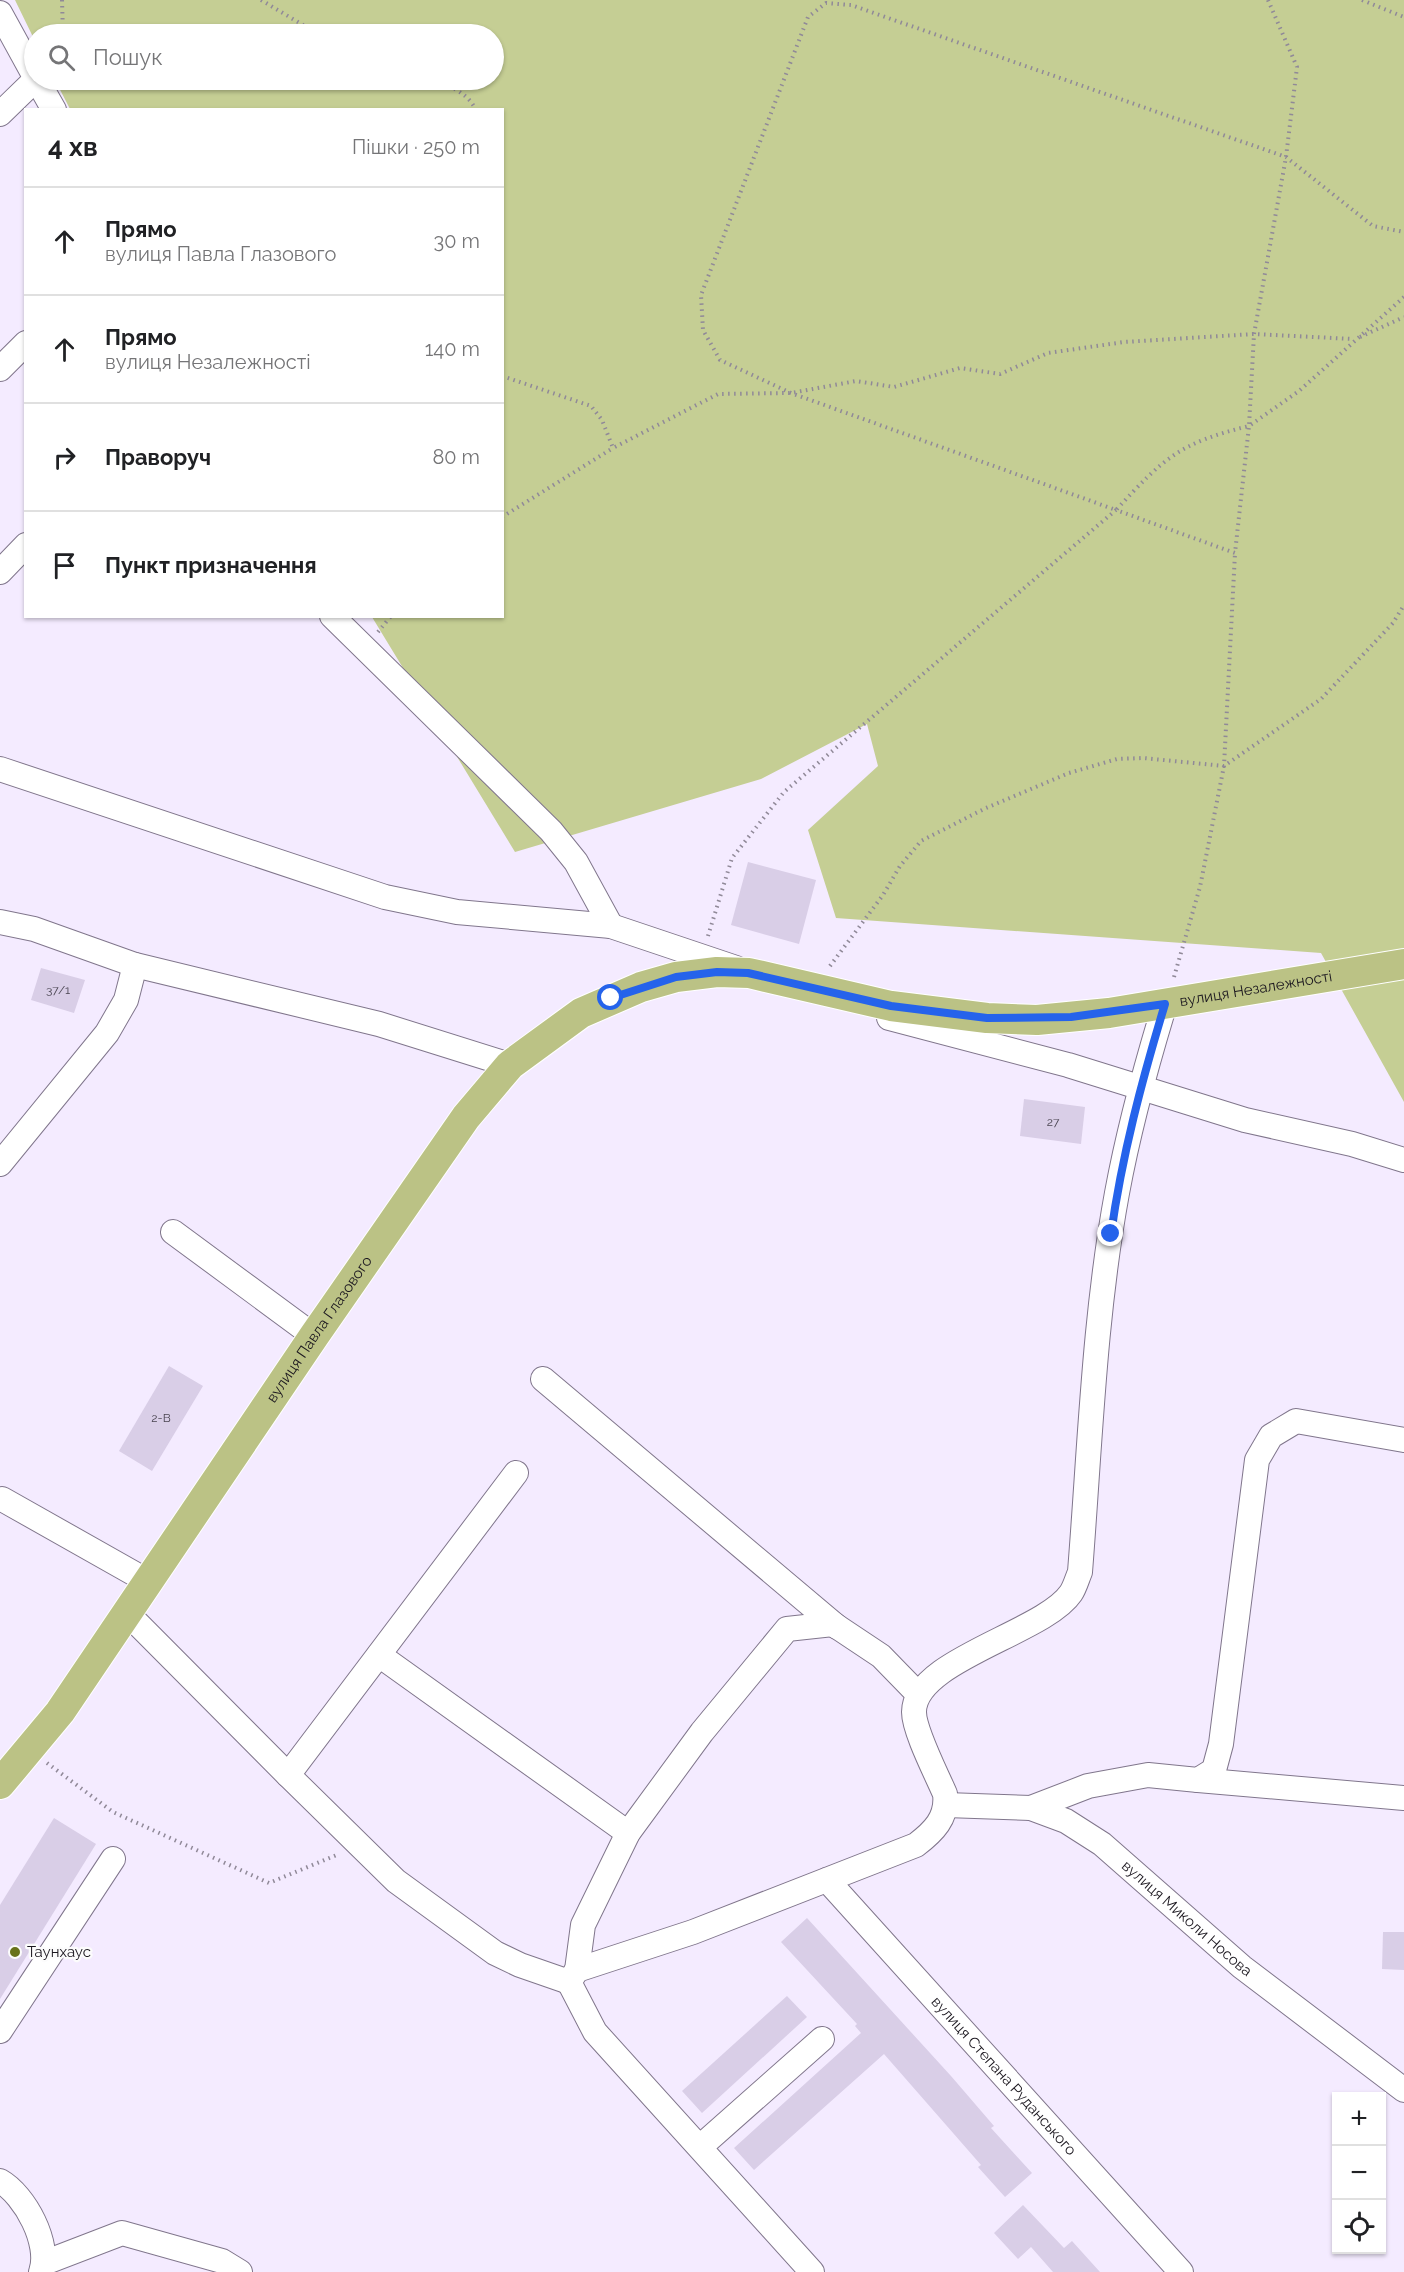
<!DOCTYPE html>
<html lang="uk">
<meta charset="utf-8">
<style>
body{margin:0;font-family:Raleway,sans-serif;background:#f2f2f2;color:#202124}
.controls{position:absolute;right:18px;bottom:18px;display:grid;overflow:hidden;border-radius:0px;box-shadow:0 2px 4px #0004}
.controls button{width:54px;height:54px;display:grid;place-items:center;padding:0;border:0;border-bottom:2px solid #e0e0e0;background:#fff;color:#202124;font:30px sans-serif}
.stop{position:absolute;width:18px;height:18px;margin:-14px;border:4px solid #2563eb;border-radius:50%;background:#fff}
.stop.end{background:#2563eb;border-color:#fff;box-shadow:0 2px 6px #0008}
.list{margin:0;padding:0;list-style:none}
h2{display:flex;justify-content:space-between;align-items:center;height:78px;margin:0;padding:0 24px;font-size:26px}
h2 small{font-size:20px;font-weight:400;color:#757577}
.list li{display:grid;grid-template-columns:39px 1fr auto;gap:18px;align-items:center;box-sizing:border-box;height:108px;padding:0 24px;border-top:2px solid #e0e0e0}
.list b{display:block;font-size:22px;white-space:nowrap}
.list p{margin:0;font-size:20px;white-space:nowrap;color:#757577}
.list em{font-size:20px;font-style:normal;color:#757577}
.icon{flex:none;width:33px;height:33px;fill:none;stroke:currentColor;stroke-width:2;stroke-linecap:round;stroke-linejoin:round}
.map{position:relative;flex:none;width:1404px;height:2272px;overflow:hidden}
.search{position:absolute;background:#fff;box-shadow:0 2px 4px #0004;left:24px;top:24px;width:480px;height:66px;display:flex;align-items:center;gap:15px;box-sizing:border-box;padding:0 21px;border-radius:33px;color:#757577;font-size:22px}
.panel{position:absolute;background:#fff;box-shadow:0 2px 4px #0004;left:24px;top:108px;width:480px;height:510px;border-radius:0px}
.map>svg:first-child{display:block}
.green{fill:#c5ce94}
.building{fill:#d9cee7}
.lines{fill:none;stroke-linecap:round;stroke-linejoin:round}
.minor-casing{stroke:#80768c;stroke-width:26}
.major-casing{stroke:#fff;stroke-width:32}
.path{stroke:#908998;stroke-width:4;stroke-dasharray:1.5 4.5;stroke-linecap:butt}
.minor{stroke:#fff;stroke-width:24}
.major{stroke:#bbc285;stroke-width:30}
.route{stroke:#2563eb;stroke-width:8}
.poi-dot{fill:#68721a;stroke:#fcfcfc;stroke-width:2}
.labels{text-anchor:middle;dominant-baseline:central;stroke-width:4.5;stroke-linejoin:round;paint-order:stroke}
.number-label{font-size:12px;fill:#4a4551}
.street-label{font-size:15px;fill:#1b171f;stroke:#fcfcfc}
.poi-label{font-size:15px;fill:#1b171f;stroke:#fcfcfc;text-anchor:start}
</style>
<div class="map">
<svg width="1404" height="2272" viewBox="0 0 1404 2272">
<rect width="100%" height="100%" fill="#f4ebff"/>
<!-- green -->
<polygon class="green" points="15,0 1404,0 1404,1102 1321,953 836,918 808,830 878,766 867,724 761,779 515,852 372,617 502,616 502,110 70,109 55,80 494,80 494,34 34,34 34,39"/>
<!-- building -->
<g class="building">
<polygon points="748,862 816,880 799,944 731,925"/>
<polygon points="41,968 85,980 74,1013 31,1000"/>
<polygon points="1024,1099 1085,1107 1081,1144 1020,1136"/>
<polygon points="169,1366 203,1386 152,1471 119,1451"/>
<polygon points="54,1818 96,1844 0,1999 0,1905"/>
<polygon points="807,1918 951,2076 994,2126 991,2128 1032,2173 1005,2197 978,2167 981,2165 884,2054 754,2170 734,2148 861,2033 855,2026 857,2024 781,1942"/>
<polygon points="1383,1932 1404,1932 1404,1970 1382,1969"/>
<polygon points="787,1996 807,2017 702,2113 682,2091"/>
<polygon points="1023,2205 1064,2248 1072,2241 1100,2272 1053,2272 1031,2247 1018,2259 994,2233"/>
</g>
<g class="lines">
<defs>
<g id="minor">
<polyline points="0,13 34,75"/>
<polyline points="37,80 54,110"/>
<polyline points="0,114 35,80"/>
<polyline points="0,369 26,343"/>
<polyline points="0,572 26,545"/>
<polyline points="332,616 551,831 576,862 611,926"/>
<polyline points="0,769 385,897 457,912 611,926 736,968"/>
<polyline points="0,922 34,929 135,965 379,1024 510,1065"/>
<polyline points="889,1018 1068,1065 1245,1120 1352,1144 1404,1160"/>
<polyline points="0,1164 107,1033 126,1000 135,965"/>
<polyline points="173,1232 314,1336"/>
<polyline points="543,1379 837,1627"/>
<polyline points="2,1499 149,1582"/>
<polyline points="127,1613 288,1775 516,1473"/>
<polyline points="379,1655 628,1833"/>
<polyline points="288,1775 396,1881 495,1953 520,1965 569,1982"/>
<polyline points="1198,1780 1404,1798"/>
<path id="s1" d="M 946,1805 L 1031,1808 L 1066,1821 L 1102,1844 L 1242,1967 L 1404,2090"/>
<polyline points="1031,1808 1088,1786 1148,1775 1198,1780 1214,1770 1221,1744 1257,1460 1271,1436 1296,1421 1404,1440"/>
<path id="s2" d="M 827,1880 L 1181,2272"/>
<polyline points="577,1970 583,1925 628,1833 702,1732 787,1629 833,1624 881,1656 918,1694"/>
<polyline points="0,2031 113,1859"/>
<polyline points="700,2147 822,2039"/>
<path d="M 0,2181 C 25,2195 51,2244 41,2272"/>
<polyline points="44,2263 122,2233 222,2261 240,2272"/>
<path d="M 812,2272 L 595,2032 L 569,1982 L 577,1970 L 693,1932 L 916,1845 C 933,1832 948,1818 945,1794 C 937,1775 914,1731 914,1712 C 914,1660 1044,1633 1071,1593 C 1075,1587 1077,1579 1080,1572 C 1090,1446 1094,1318 1117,1193 C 1129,1128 1146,1066 1165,1004"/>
</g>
<g id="major">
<path id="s3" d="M 0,1784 L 60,1712 L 314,1336 L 466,1117 L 510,1065 L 581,1013 L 641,987 L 676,977 L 717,972 L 749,973 L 891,1006 L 987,1018 L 1037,1020 L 1109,1013 L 1404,964"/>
</g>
</defs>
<!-- minor casing -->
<use href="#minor" class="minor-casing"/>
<!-- major casing -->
<use href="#major" class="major-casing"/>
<!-- path -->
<g class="path">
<polyline points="62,0 63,34"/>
<polyline points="261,0 318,34"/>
<path d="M 1268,0 L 1297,67 L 1286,157 L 1254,334 L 1249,426 C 1179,443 1164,458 1116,510 L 791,393 L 720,360 L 703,330 L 701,295 L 808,17 L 826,3 L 851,5 L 1286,157 L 1373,226 L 1404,232"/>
<polyline points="1362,0 1404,17"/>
<path d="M 432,80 C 449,85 468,93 476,110"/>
<polyline points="1360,337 1404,317"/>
<polyline points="502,376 591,406 602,420 613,448 718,394 791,393 856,381 894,387 960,368 1000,374 1048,353 1124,342 1254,334 1353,339"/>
<polyline points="502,517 613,448"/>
<polyline points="378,632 391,616"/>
<polyline points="708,936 732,858 784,792 1116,510 1235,553 1249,426 1299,391 1404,297"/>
<polyline points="830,966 883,895 900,866 921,841 986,808 1069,773 1117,759 1143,758 1224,766 1321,699 1393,623 1404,605"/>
<polyline points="1174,977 1200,887 1224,766 1235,553"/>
<polyline points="47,1763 113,1812 269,1883 339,1854"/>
</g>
<!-- minor -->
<use href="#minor" class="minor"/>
<!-- major -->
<use href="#major" class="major"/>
</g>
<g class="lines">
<!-- route -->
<path class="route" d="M 611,998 L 676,977 L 717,972 L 748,973 L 891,1006 L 987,1018 L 1071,1017 L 1165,1004 C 1142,1080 1122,1155 1111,1234"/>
</g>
<!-- markers -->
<circle class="poi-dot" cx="15" cy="1952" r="6"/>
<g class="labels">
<!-- number labels -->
<g class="number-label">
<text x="58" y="990">37/1</text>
<text x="1053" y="1122">27</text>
<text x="161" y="1418">2-В</text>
</g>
<!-- street labels -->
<g class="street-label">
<text stroke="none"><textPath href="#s3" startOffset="1659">вулиця Незалежності</textPath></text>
<text stroke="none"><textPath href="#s3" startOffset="556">вулиця Павла Глазового</textPath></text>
<text stroke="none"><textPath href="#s1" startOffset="278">вулиця Миколи Носова</textPath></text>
<text stroke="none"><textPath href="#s2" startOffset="264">вулиця Степана Руданського</textPath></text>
</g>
<!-- poi labels -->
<g class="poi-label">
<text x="27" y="1952">Таунхаус</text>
</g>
</g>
</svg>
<div class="controls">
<button>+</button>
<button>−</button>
<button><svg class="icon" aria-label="locate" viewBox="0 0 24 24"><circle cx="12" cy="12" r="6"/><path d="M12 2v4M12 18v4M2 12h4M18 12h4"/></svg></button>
</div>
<div class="stop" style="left:611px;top:998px"></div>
<div class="stop end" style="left:1111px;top:1234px"></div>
<div class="search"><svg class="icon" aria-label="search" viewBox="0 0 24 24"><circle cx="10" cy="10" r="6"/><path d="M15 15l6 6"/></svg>Пошук</div>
<section class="panel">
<h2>4 хв<small>Пішки · 250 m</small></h2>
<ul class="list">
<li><svg class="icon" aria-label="ahead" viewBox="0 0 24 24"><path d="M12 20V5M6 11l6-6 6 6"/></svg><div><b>Прямо</b><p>вулиця Павла Глазового</p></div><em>30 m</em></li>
<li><svg class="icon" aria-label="ahead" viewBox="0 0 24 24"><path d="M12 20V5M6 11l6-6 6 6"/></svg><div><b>Прямо</b><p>вулиця Незалежності</p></div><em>140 m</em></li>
<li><svg class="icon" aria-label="right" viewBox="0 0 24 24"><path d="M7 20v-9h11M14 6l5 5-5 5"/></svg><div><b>Праворуч</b></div><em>80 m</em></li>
<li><svg class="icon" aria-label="arrive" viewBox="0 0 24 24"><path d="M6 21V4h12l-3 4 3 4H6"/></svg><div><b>Пункт призначення</b></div></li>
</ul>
</section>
</div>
